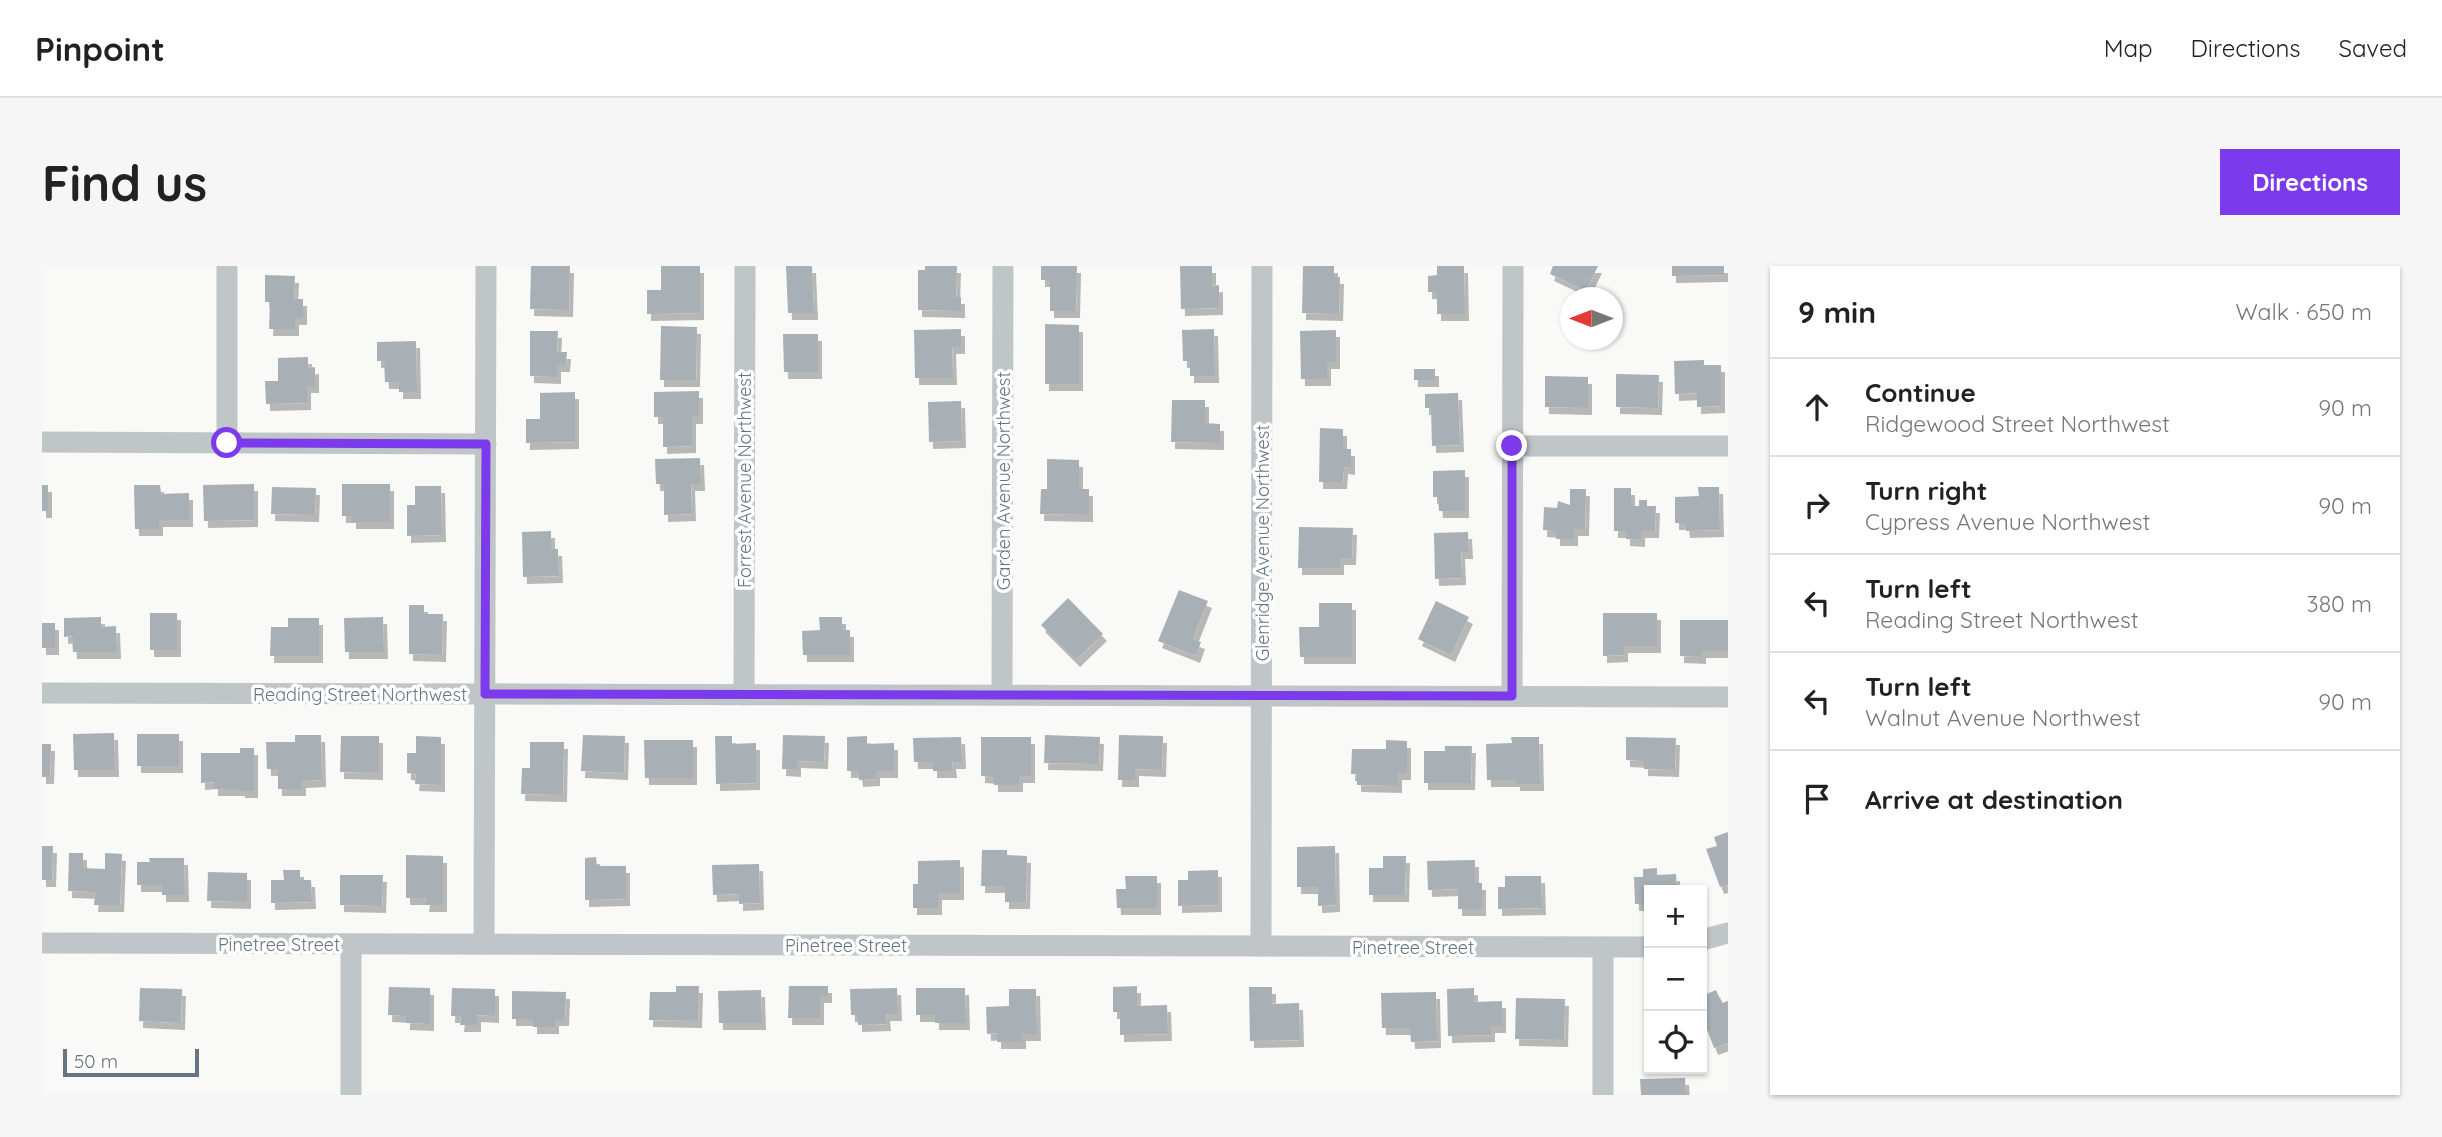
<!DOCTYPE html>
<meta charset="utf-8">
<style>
body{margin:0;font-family:Quicksand,sans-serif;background:#f6f6f6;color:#222}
.controls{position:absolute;right:21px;bottom:21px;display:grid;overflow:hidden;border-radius:0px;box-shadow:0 2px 5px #0004}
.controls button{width:63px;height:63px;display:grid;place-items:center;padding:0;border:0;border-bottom:2px solid #e0e0e0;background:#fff;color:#222;font:35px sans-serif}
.compass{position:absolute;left:1518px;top:21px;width:63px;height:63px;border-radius:50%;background:#fff;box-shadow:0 2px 5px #0004;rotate:270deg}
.scale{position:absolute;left:21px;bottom:18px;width:136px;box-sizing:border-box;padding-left:7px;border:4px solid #667580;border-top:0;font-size:19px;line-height:24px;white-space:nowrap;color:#667580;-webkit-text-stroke:5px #fff;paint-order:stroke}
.stop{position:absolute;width:21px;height:21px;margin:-16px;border:5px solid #7c3aed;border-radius:50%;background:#fff}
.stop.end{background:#7c3aed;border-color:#fff;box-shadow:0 2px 7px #0008}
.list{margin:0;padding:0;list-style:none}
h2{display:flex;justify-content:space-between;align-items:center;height:91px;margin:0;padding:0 28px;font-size:30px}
h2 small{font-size:23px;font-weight:400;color:#767676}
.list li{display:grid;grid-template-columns:46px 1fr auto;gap:21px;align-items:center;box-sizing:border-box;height:98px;padding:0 28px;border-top:2px solid #e0e0e0}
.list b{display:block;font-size:26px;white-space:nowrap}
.list p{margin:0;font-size:23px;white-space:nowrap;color:#767676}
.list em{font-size:23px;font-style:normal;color:#767676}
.icon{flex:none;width:38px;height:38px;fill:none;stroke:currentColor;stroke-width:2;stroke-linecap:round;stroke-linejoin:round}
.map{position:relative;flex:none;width:1686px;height:829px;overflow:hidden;border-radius:0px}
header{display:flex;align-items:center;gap:42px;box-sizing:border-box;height:98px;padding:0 35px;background:#fff;border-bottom:2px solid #e0e0e0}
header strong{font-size:33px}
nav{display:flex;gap:38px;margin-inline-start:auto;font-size:24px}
.intro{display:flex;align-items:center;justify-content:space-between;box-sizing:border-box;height:168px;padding:0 42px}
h1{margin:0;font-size:49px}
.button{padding:18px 32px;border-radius:0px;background:#7c3aed;color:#fff;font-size:24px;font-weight:700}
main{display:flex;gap:42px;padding:0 42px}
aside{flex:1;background:#fff;border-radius:0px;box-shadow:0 2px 5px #0004}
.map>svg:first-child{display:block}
.building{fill:#a8b0b6;filter:url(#shadow)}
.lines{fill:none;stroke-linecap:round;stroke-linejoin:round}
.street{stroke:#c0c5c8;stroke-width:21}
.route{stroke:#7c3aed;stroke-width:9}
.labels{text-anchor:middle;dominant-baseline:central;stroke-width:7;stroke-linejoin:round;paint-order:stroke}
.street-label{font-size:18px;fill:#667580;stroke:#fff}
</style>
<header>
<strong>Pinpoint</strong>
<nav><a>Map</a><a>Directions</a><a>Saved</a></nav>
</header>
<div class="intro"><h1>Find us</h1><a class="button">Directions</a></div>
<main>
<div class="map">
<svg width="1686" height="829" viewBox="0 0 1686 829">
<defs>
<filter id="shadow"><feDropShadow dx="4" dy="7" stdDeviation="0" flood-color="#0004"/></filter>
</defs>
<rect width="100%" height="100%" fill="#f9f9f7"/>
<!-- building -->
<g class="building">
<polygon points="489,0 528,0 527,44 488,43"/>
<polygon points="619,0 658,0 658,47 605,48 605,24 619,24"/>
<polygon points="744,0 770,0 772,47 746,47"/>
<polygon points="883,0 915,0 914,31 919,31 919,45 876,44 876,4 883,4"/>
<polygon points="999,0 1035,0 1034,45 1008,45 1008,14 999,14"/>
<polygon points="1138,0 1170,0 1170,20 1177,19 1177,42 1139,43"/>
<polygon points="1261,0 1292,0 1292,11 1298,11 1297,48 1260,47"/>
<polygon points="1395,0 1422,0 1423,48 1395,48 1395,26 1386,26 1386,10 1395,9"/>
<polygon points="1511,0 1556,0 1544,25 1508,8"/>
<polygon points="1630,0 1682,0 1682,9 1630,10"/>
<polygon points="223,9 253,10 252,33 261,33 261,52 253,52 253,63 227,63 228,36 223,36"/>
<polygon points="1003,58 1037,59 1037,118 1003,118"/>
<polygon points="619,60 655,61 654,114 618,114"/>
<polygon points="919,63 919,81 910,81 911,112 873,112 872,64"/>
<polygon points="1172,63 1173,110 1148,110 1148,95 1141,95 1140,64"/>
<polygon points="1294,64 1294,96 1285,96 1285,113 1259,113 1258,65"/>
<polygon points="488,65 516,65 515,86 525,86 524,99 515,99 515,111 488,110"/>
<polygon points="741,68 776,68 776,106 742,106"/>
<polygon points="374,75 375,126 357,126 357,116 343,116 342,95 335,95 335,76"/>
<polygon points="266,91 266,102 273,101 273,120 265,120 265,137 224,138 223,115 236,115 236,92"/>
<polygon points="1662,94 1662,99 1679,99 1679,140 1655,141 1655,127 1633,128 1632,95"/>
<rect x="1372" y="103" width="21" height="11"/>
<polygon points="1574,108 1617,109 1616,142 1574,141"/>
<polygon points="1503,110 1546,111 1546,142 1503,141"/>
<polygon points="657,125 657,151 650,151 650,180 621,181 621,151 612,151 612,126"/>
<polygon points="533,126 533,176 484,177 484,153 498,153 498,127"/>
<polygon points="1416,127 1418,179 1390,180 1389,142 1383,142 1383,128"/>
<polygon points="1130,134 1163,134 1163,157 1178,158 1178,177 1129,176"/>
<polygon points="919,135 920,175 887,176 886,136"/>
<polygon points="1278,162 1301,163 1301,183 1309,183 1309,202 1302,201 1301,216 1277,216"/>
<polygon points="658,192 659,218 649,218 650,248 622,249 622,218 614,218 613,193"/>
<polygon points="1005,193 1037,194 1037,223 1047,223 1047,249 998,248 999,223 1005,223"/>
<polygon points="1423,204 1423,245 1397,245 1396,231 1391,231 1391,205"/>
<polygon points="212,218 212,254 162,255 161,219"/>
<polygon points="300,218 348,218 348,256 310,256 310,250 300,250"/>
<rect x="0" y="219" width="6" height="26"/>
<polygon points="92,219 118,219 119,228 147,227 147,254 117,254 117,263 93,263"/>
<polygon points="373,220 399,220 400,269 365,270 365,239 373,239"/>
<polygon points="230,221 274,222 273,249 229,248"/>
<polygon points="1656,221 1677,221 1678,264 1644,265 1643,257 1633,257 1633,231 1657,230"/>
<polygon points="1572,222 1589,222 1589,240 1597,240 1597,234 1605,234 1605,240 1614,240 1613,265 1599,265 1599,274 1584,273 1584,265 1572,265"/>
<polygon points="1528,223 1544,223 1543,263 1532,263 1532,273 1514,273 1514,265 1501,264 1502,241 1515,242 1516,235 1528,239"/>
<polygon points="1257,261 1311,262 1310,292 1298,292 1298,302 1256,302"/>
<polygon points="509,265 509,283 516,283 517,310 481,311 480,266"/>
<polygon points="1426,266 1427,286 1419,286 1420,312 1393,313 1392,267"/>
<polygon points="1137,324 1166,335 1151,373 1159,376 1154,390 1116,375"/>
<polygon points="1026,332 1061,368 1034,394 999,359"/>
<polygon points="1394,335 1427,351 1409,389 1376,373"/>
<polygon points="1277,337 1310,337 1310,391 1258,391 1257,361 1277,361"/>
<polygon points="367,339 382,339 382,348 401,348 400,389 367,388"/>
<rect x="108" y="347" width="27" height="37"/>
<polygon points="1561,347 1615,347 1615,380 1582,380 1582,389 1561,390"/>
<polygon points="59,351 59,361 74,360 75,386 31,386 30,370 22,371 22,352"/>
<polygon points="341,351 342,386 303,386 302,352"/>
<polygon points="777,351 800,351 800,364 808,364 808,389 761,389 760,365 778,364"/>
<polygon points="246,352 277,352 277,390 228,390 229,361 246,361"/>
<polygon points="1638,354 1686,354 1686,385 1660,385 1660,391 1638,390"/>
<rect x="0" y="357" width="13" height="25"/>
<polygon points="72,467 73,504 32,504 31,468"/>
<rect x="95" y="468" width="42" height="32"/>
<polygon points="253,469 279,469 280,514 260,515 260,523 236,523 236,503 225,503 224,476 253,476"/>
<polygon points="541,469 583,470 582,507 539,505"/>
<polygon points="741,469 783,470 782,496 755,495 755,504 740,503"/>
<polygon points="1003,469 1058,471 1057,498 1002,497"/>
<polygon points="1077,469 1121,470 1120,504 1093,503 1093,514 1076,514"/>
<polygon points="299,470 337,470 337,507 298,506"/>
<polygon points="374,470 399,471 399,519 373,518 374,508 365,507 365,487 374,487"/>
<polygon points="673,470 690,470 690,478 714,477 714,517 674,518"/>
<polygon points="825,470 825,478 852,477 852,505 834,505 834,513 817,514 816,505 805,505 805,471"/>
<polygon points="919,471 920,496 910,496 911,505 891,505 891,496 872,496 871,472"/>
<polygon points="939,471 989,471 989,510 977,510 977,519 952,519 952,511 939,510"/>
<polygon points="1469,471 1497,471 1498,518 1474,518 1474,514 1445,514 1444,478 1470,477"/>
<polygon points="1584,471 1634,472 1633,504 1602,503 1602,495 1584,494"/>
<polygon points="602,474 651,474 651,512 603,512"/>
<polygon points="1344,474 1365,475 1365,507 1356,507 1356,520 1315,519 1315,508 1309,508 1310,483 1344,483"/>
<polygon points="488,476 522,476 521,529 479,528 480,502 488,502"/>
<polygon points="0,478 9,478 8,511 0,511"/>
<polygon points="1403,480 1430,480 1429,517 1382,517 1382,485 1403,485"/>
<polygon points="198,482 212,482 212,525 199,525 199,523 172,523 172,516 159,517 159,487 198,487"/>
<polygon points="1686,566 1686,619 1678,621 1664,583 1675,580 1672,571"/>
<polygon points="0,580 11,580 10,614 0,614"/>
<polygon points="1293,580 1294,639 1276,640 1276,621 1255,621 1255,581"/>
<polygon points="940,584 965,584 965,589 985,590 984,636 963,636 963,620 939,620"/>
<polygon points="27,587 41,587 41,602 63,603 63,587 80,588 78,639 52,639 53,626 26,625"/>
<polygon points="364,589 401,590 401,639 383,639 384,632 364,632"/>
<polygon points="1341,590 1364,590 1363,629 1327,629 1327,602 1341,602"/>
<polygon points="554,591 555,600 584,600 584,633 543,634 543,592"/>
<polygon points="107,592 142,592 143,629 120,629 120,619 95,619 95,596 108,596"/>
<polygon points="918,594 918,627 896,627 896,642 871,642 871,618 876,618 876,595"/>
<polygon points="1433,594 1433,617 1440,617 1440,643 1416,643 1416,623 1386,624 1385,595"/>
<polygon points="717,598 718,637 697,638 697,628 671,629 670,599"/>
<polygon points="1615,602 1615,609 1634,608 1635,624 1607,624 1607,638 1593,638 1592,611 1601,611 1601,603"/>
<polygon points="241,604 258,604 258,614 269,614 270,636 229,637 229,614 242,614"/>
<polygon points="1176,604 1176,639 1136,640 1136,614 1146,614 1146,605"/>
<polygon points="166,606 205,607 205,636 165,635"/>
<polygon points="298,609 341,609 340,640 298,639"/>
<polygon points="1083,610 1115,610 1115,642 1075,642 1074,623 1084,623"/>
<polygon points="1463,610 1499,610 1500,642 1456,643 1456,621 1463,621"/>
<polygon points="634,720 657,720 656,755 607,754 608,726 634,726"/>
<polygon points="747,720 786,720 786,730 778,730 778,752 746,752"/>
<polygon points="1095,720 1095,740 1125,739 1126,768 1078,769 1078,746 1071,746 1071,721"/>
<polygon points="347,721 388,722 388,758 364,757 364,750 346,749"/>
<polygon points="1207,721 1230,721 1230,738 1257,737 1258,774 1208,775"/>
<polygon points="98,722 140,723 139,757 97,755"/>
<polygon points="410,722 453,723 453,750 435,749 435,759 418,759 419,750 409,750"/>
<polygon points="855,722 856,748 844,748 845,758 816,759 816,749 809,749 808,723"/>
<polygon points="874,722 923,722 924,757 893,757 893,749 874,749"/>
<polygon points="1432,722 1432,736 1460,735 1460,760 1449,760 1449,769 1406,770 1405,723"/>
<polygon points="967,723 994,723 995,768 980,768 980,776 955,776 955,767 945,768 944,741 967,740"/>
<polygon points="719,724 720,757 677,757 676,725"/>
<polygon points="1674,724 1680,737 1686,735 1686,777 1672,782 1660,750 1660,730"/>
<polygon points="470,725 524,726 523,753 513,753 513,761 491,761 491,753 470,753"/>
<polygon points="1394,726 1395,775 1369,776 1368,762 1340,762 1339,727"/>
<polygon points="1474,732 1523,733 1522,774 1473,773"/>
<polygon points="1643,812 1644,829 1599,829 1598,813"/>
</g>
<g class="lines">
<!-- street -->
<g class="street">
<polyline points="0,176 444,178"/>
<polyline points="185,177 185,0"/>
<polyline points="1470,180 1686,180"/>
<polyline points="0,427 1686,431"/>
<polyline points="702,429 703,0"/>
<polyline points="960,429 961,0"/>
<polyline points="1470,430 1471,0"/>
<polyline points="1660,674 1686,667"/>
<polyline points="0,677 1607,681"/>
<polyline points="442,678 444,0"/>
<polyline points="1219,680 1220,0"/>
<polyline points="309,829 309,678"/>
<polyline points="1561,829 1561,681"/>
</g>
</g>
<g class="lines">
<!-- route -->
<polyline class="route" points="185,177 444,178 443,428 1470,430 1470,180"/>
</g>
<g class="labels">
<!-- street labels -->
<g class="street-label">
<text transform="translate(702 214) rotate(-90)">Forrest Avenue Northwest</text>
<text transform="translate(961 215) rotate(-90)">Garden Avenue Northwest</text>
<text transform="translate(1220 277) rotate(-90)">Glenridge Avenue Northwest</text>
<text x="318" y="428">Reading Street Northwest</text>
<text x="237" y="678">Pinetree Street</text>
<text x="804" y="679">Pinetree Street</text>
<text x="1371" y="681">Pinetree Street</text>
</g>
</g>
</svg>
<div class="controls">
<button>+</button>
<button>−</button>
<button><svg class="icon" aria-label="locate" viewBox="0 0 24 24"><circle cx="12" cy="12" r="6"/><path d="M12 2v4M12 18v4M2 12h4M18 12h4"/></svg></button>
</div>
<svg class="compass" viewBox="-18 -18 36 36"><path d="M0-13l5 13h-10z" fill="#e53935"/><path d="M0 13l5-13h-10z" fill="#767676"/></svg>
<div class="scale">50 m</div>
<div class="stop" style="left:185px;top:177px"></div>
<div class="stop end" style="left:1470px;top:180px"></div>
</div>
<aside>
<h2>9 min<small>Walk · 650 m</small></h2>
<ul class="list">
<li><svg class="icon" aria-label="ahead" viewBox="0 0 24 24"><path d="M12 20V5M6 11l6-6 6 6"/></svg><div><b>Continue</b><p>Ridgewood Street Northwest</p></div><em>90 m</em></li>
<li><svg class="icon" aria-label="right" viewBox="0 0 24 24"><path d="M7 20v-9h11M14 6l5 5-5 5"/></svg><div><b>Turn right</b><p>Cypress Avenue Northwest</p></div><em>90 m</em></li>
<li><svg class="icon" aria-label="left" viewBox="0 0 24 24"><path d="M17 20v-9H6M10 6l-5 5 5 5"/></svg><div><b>Turn left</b><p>Reading Street Northwest</p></div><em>380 m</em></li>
<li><svg class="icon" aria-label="left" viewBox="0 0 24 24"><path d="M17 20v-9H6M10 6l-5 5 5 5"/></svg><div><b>Turn left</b><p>Walnut Avenue Northwest</p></div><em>90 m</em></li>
<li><svg class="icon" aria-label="arrive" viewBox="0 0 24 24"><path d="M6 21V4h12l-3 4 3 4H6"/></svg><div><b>Arrive at destination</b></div></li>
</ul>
</aside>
</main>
